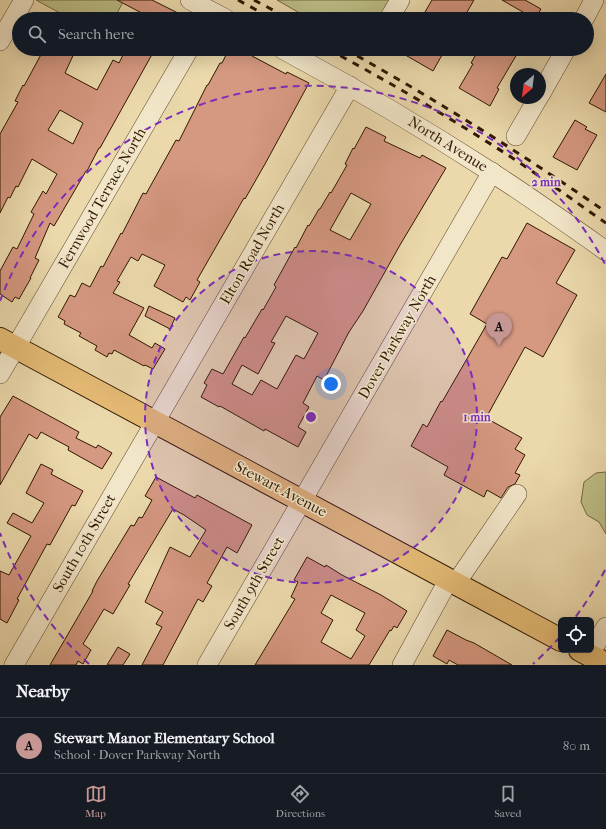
<!DOCTYPE html>
<meta charset="utf-8">
<style>
body{margin:0;font-family:"IM FELL French Canon",serif;background:#242831;color:#f1f3f6}
.controls{position:absolute;right:12px;bottom:12px;display:grid;overflow:hidden;border-radius:6px;box-shadow:0 4px 16px #0002}
.controls button{width:36px;height:36px;display:grid;place-items:center;padding:0;border:0;border-bottom:1px solid #363941;background:#171b24;color:#f1f3f6;font:20px sans-serif}
.compass{position:absolute;left:510px;top:68px;width:36px;height:36px;border-radius:50%;background:#171b24;box-shadow:0 4px 16px #0002;rotate:208deg}
.you{position:absolute;left:331px;top:384px;width:14px;height:14px;margin:-10px;border:3px solid #fff;border-radius:50%;background:#1a73e8;box-shadow:0 0 0 6px #1a73e833}
.badge{display:grid;place-items:center;width:26px;height:26px;border-radius:50%;background:#c59692;color:#111;font-size:13px;font-weight:700}
.pin{position:absolute;translate:-50% -33px;filter:drop-shadow(0 1px 2px #0008)}
.pin::after{content:'';position:absolute;top:21px;width:14px;height:12px;background:inherit;clip-path:polygon(0 0,100% 0,50% 100%)}
.list{margin:0;padding:0;list-style:none}
h2{display:flex;justify-content:space-between;align-items:center;height:52px;margin:0;padding:0 16px;font-size:17px}
h2 small{font-size:13px;font-weight:400;color:#9ea1a6}
.list li{display:grid;grid-template-columns:26px 1fr auto;gap:12px;align-items:center;box-sizing:border-box;height:56px;padding:0 16px;border-top:1px solid #363941}
.list b{display:block;font-size:15px;white-space:nowrap}
.list p{margin:0;font-size:13px;white-space:nowrap;color:#9ea1a6}
.list em{font-size:13px;font-style:normal;color:#9ea1a6}
.icon{flex:none;width:22px;height:22px;fill:none;stroke:currentColor;stroke-width:2;stroke-linecap:round;stroke-linejoin:round}
.map{position:relative;flex:none;width:606px;height:665px;overflow:hidden}
.search{position:absolute;background:#171b24;box-shadow:0 4px 16px #0002;left:12px;right:12px;top:12px;height:44px;display:flex;align-items:center;gap:10px;box-sizing:border-box;padding:0 14px;border-radius:22px;color:#9ea1a6;font-size:15px}
.sheet{height:108px;background:#171b24}
nav{display:flex;justify-content:space-around;align-items:center;box-sizing:border-box;height:56px;border-top:1px solid #363941;background:#171b24;font-size:11px;color:#9ea1a6}
nav a{display:grid;justify-items:center;gap:2px}
nav .on{color:#c59692}
.map>svg:first-child{display:block}
.green{fill:#bdbe85;stroke:#766a42}
.building{fill:#d59881;stroke:#2f1700;fill-rule:evenodd}
.lines{fill:none;stroke-linecap:round;stroke-linejoin:round}
.minor-casing{stroke:#5e482b;stroke-width:20}
.major-casing{stroke:#2f1700;stroke-width:24}
.minor{stroke:#f2e6c9;stroke-width:19}
.major{stroke:#e6bc76;stroke-width:22}
.rail{stroke:#2f1700;stroke-width:3;stroke-dasharray:7 7;stroke-linecap:butt}
.ring{fill:none;stroke:#7b2cbf;stroke-width:2;stroke-dasharray:7 5}
.labels{text-anchor:middle;dominant-baseline:central;stroke-width:3;stroke-linejoin:round;paint-order:stroke}
.street-label{font-size:15px;fill:#2f1700;stroke:#f2e6c9}
.centre{fill:#7b2cbf;stroke:#f2e6c9;stroke-width:2}
.ring-label{font-size:12px;text-anchor:middle;font-weight:bold;fill:#7b2cbf;stroke:#f2e6c9;stroke-width:3;stroke-linejoin:round;paint-order:stroke}
</style>
<div class="map">
<svg width="606" height="665" viewBox="0 0 606 665">
<rect width="100%" height="100%" fill="#ebd9ac"/>
<filter id="stains"><feTurbulence type="fractalNoise" baseFrequency=".005" numOctaves="4"/><feColorMatrix values="0 0 0 0 .2 0 0 0 0 .09 0 0 0 0 .02 0 0 0 .5 -.17"/></filter>
<radialGradient id="worn" r=".72"><stop offset=".6" stop-color="#630" stop-opacity="0"/><stop offset="1" stop-color="#630" stop-opacity=".3"/></radialGradient>
<!-- green -->
<g class="green">
<polygon points="36,0 124,0 114,19 71,19"/>
<polygon points="277,0 395,0 384,19 310,19"/>
<polygon points="606,472 606,534 599,522 587,515 581,502 584,482 596,473"/>
</g>
<!-- building -->
<g class="building">
<polygon points="117,0 152,0 190,19 153,19"/>
<polygon points="432,0 474,0 463,19 421,19"/>
<polygon points="502,0 525,0 541,9 535,19"/>
<path d="M 44,49 L 76,49 L 65,73 L 97,90 L 113,60 L 119,63 L 126,49 L 155,49 L 100,148 L 99,148 L 87,171 L 86,171 L 54,226 L 50,223 L 35,258 L 39,260 L 30,278 L 31,278 L 19,299 L 15,297 L 12,302 L 0,294 L 0,271 L 13,247 L 17,249 L 34,214 L 31,212 L 43,191 L 46,194 L 57,174 L 32,159 L 18,187 L 16,186 L 10,198 L 8,197 L 0,213 L 0,134 L 18,102 L 15,101 L 23,85 L 24,86 ZM 60,110 L 83,123 L 73,144 L 48,130 Z"/>
<polygon points="229,49 248,49 254,52 252,56 286,74 287,72 309,83 265,164 245,199 244,198 197,280 200,282 190,300 186,297 183,302 154,286 165,265 142,254 138,261 131,257 117,281 120,282 113,293 144,308 129,335 152,348 155,343 165,349 153,369 145,365 144,366 114,350 112,354 109,353 107,357 95,350 97,346 79,336 81,333 64,324 65,321 58,317 70,295 75,297 82,283 90,287 101,266 103,267 121,233 122,234 143,193 146,194 176,140 179,141 207,85 208,85 220,63 222,63"/>
<polygon points="395,49 433,49 442,55 433,71"/>
<polygon points="479,49 520,49 497,88 499,89 490,106 459,88 473,64 471,63"/>
<polygon points="606,74 606,112 589,103"/>
<polygon points="575,120 587,127 585,129 597,135 577,170 553,157"/>
<path d="M 366,127 L 386,137 L 384,141 L 420,158 L 422,155 L 446,168 L 400,245 L 363,311 L 349,332 L 324,380 L 317,376 L 303,403 L 309,407 L 298,427 L 306,432 L 298,447 L 265,429 L 264,431 L 220,406 L 219,407 L 201,397 L 207,385 L 204,383 L 212,369 L 223,374 L 244,337 L 245,338 L 262,309 L 263,310 L 276,287 L 274,285 L 290,256 L 295,247 L 296,248 L 308,225 L 309,226 L 319,209 L 320,209 L 330,192 L 331,193 L 347,165 L 345,164 L 353,148 L 354,149 ZM 351,193 L 371,204 L 350,240 L 330,230 ZM 286,316 L 318,333 L 304,359 L 296,355 L 277,389 L 261,380 L 252,395 L 232,384 L 242,365 L 258,374 L 275,343 L 271,342 Z"/>
<polygon points="527,223 575,250 556,283 577,295 543,357 525,347 486,418 522,438 515,449 525,455 515,473 520,475 515,484 508,487 501,498 487,490 484,497 444,475 448,467 411,446 423,424 427,427 441,401 442,402 487,324 470,314 502,257 507,259"/>
<polygon points="149,306 175,318 170,329 145,316"/>
<polygon points="13,396 79,432 76,438 96,448 98,445 112,453 102,469 68,450 69,447 41,432 37,439 29,434 0,485 0,417"/>
<polygon points="41,464 53,470 51,474 83,491 75,506 72,505 50,545 47,544 17,599 19,600 7,623 0,619 0,571 9,575 31,536 7,523 13,513 32,523 44,503 26,493"/>
<polygon points="156,477 195,498 197,495 252,525 237,553 227,547 207,583 212,586 203,602 198,599 163,665 142,665 162,627 156,624 163,612 145,602 170,547 190,557 206,530 184,515 173,509 128,584 130,585 113,614 104,609 83,644 91,650 83,664 78,661 76,665 50,665 93,591 92,591 97,581 131,525 134,526 139,517 142,518 152,500 145,496"/>
<path d="M 307,557 L 325,567 L 326,565 L 342,575 L 381,595 L 407,611 L 397,628 L 394,626 L 391,631 L 390,630 L 369,665 L 255,665 L 295,599 L 291,597 L 298,582 L 294,580 ZM 331,595 L 365,613 L 356,630 L 365,636 L 351,659 L 321,642 L 333,620 L 321,613 Z"/>
<polygon points="447,630 466,640 474,643 512,665 458,665 449,660 447,664 433,656"/>
<polygon points="118,647 130,654 123,665 107,665"/>
</g>
<g class="lines">
<defs>
<g id="minor">
<polyline points="190,0 226,19"/>
<polyline points="389,19 400,0"/>
<polyline points="584,19 594,0"/>
<polyline points="0,41 24,0"/>
<path d="M 282,49 C 353,87 423,128 491,172 C 530,197 568,224 606,251"/>
<polyline points="540,95 566,49"/>
<polyline points="516,136 538,98"/>
<polyline points="0,374 189,49"/>
<polyline points="456,583 517,494"/>
<polyline points="589,655 606,627"/>
<polyline points="14,665 350,86"/>
<polyline points="207,665 492,172"/>
<polyline points="402,665 449,579"/>
</g>
<g id="major">
<polyline points="0,339 561,640"/>
<polyline points="580,650 606,664"/>
</g>
</defs>
<!-- minor casing -->
<use href="#minor" class="minor-casing"/>
<!-- major casing -->
<use href="#major" class="major-casing"/>
<!-- minor -->
<use href="#minor" class="minor"/>
<!-- major -->
<use href="#major" class="major"/>
<!-- rail -->
<g class="rail">
<polyline points="238,0 273,19"/>
<polyline points="254,0 290,19"/>
<path d="M 328,49 C 391,83 452,119 511,157 C 543,178 574,201 606,223"/>
<path d="M 345,49 C 435,99 522,154 606,212"/>
</g>
</g>
<!-- distance rings -->
<circle cx="311" cy="417" r="166" fill="#7b2cbf" fill-opacity=".12"/>
<g class="ring">
<circle cx="311" cy="417" r="166"/>
<path d="M605 570A332 332 0 0 1 574 619M560 637A332 332 0 0 1 533 664M89 664A332 332 0 0 1 0 533M0 301A332 332 0 0 1 605 264"/>
</g>
<g class="labels">
<!-- street labels -->
<g class="street-label">
<text transform="translate(448 144) rotate(32)">North Avenue</text>
<text transform="translate(102 198) rotate(-60)">Fernwood Terrace North</text>
<text transform="translate(252 254) rotate(-60)">Elton Road North</text>
<text transform="translate(397 337) rotate(-60)">Dover Parkway North</text>
<text transform="translate(281 489) rotate(28)">Stewart Avenue</text>
<text transform="translate(84 543) rotate(-60)">South 10th Street</text>
<text transform="translate(254 583) rotate(-60)">South 9th Street</text>
</g>
</g>
<circle cx="311" cy="417" r="6" class="centre"/>
<g class="ring-label">
<text x="546" y="186">2 min</text>
<text x="477" y="421">1 min</text>
</g>
<rect width="100%" height="100%" filter="url(#stains)"/>
<rect width="100%" height="100%" fill="url(#worn)"/>
</svg>
<div class="controls">
<button><svg class="icon" aria-label="locate" viewBox="0 0 24 24"><circle cx="12" cy="12" r="6"/><path d="M12 2v4M12 18v4M2 12h4M18 12h4"/></svg></button>
</div>
<svg class="compass" viewBox="-18 -18 36 36"><path d="M0-13l5 13h-10z" fill="#e53935"/><path d="M0 13l5-13h-10z" fill="#9ea1a6"/></svg>
<div class="you"></div>
<div class="pin badge" style="left:499px;top:346px">A</div>
<div class="search"><svg class="icon" aria-label="search" viewBox="0 0 24 24"><circle cx="10" cy="10" r="6"/><path d="M15 15l6 6"/></svg>Search here</div>
</div>
<section class="sheet">
<h2>Nearby<small></small></h2>
<ul class="list">
<li><span class="badge">A</span><div><b>Stewart Manor Elementary School</b><p>School · Dover Parkway North</p></div><em>80 m</em></li>
</ul>
</section>
<nav>
<a class="on"><svg class="icon" aria-label="map" viewBox="0 0 24 24"><path d="M3 6l6-2 6 2 6-2v14l-6 2-6-2-6 2zM9 4v14M15 6v14"/></svg>Map</a>
<a><svg class="icon" aria-label="directions" viewBox="0 0 24 24"><path d="M12 3l9 9-9 9-9-9zM9 14v-3h6M13 9l2 2-2 2"/></svg>Directions</a>
<a><svg class="icon" aria-label="saved" viewBox="0 0 24 24"><path d="M7 4h10v16l-5-4-5 4z"/></svg>Saved</a>
</nav>
